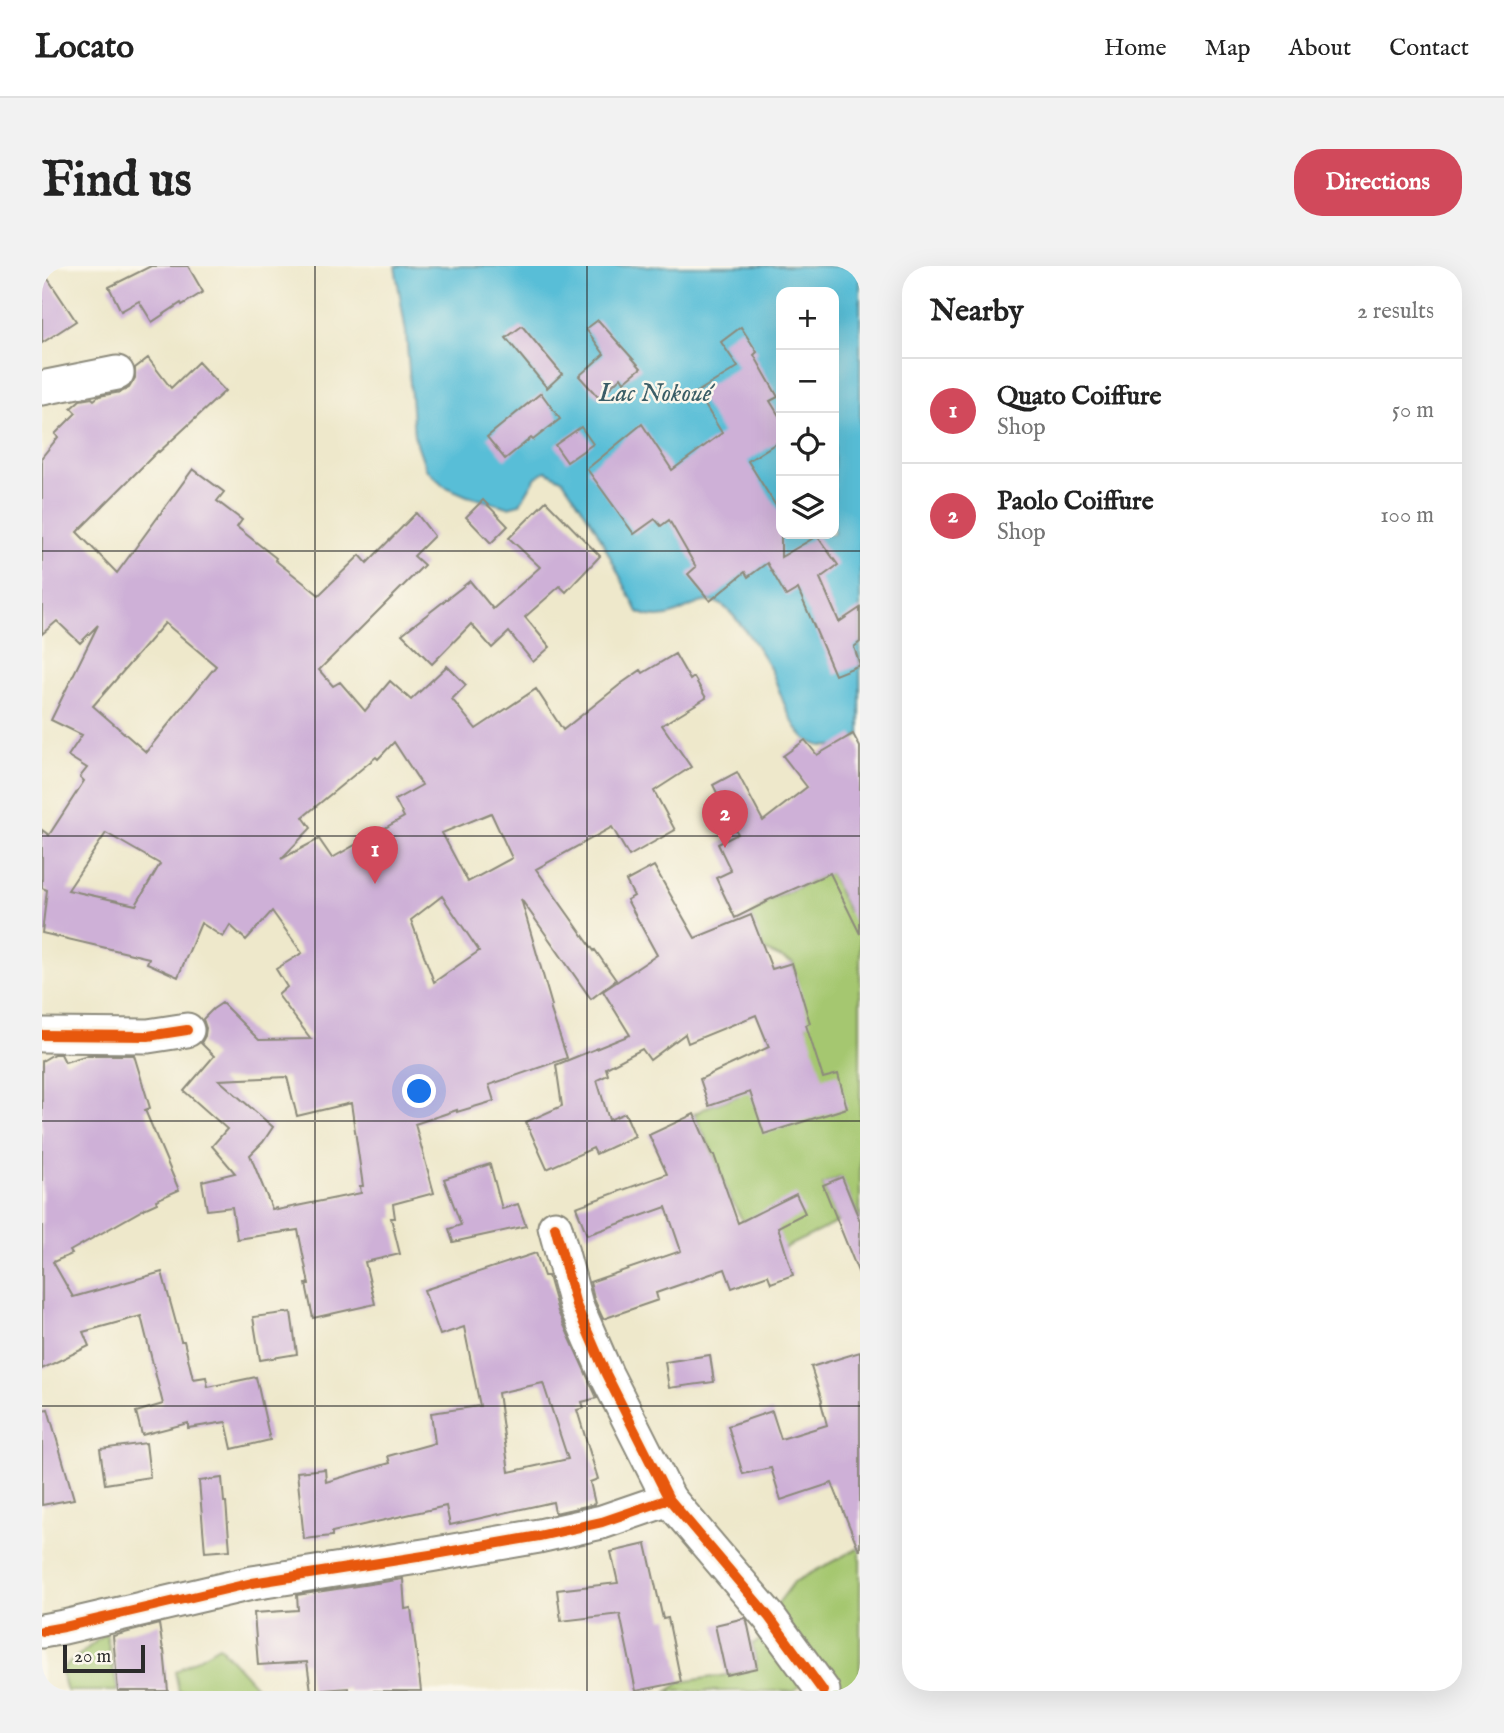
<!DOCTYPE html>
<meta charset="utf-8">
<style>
body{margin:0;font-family:"IM FELL English",serif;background:#f2f2f2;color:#222}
.controls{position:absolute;right:21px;top:21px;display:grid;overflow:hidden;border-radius:14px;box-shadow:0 7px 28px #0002}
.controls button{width:63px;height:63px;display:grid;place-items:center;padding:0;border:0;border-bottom:2px solid #e0e0e0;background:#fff;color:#222;font:35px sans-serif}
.scale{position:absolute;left:21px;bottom:18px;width:82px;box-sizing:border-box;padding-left:7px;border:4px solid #2b2b2b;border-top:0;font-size:19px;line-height:24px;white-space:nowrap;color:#2b2b2b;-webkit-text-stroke:5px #fbf7ec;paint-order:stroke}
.you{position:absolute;left:378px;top:826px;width:24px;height:24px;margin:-18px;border:5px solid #fff;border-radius:50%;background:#1a73e8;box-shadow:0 0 0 10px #1a73e833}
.badge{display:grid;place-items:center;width:46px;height:46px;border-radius:50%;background:#d1495b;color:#fff;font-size:23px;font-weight:700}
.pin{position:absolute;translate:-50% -58px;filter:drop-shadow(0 2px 4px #0008)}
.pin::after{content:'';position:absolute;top:37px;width:24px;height:21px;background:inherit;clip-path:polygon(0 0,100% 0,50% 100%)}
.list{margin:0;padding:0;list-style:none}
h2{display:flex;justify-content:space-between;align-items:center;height:91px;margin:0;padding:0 28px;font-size:30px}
h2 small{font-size:23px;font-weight:400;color:#767676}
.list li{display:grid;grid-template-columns:46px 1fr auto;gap:21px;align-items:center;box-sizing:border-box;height:105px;padding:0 28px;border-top:2px solid #e0e0e0}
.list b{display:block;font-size:26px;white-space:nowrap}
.list p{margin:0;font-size:23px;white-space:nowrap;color:#767676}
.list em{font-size:23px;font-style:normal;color:#767676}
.icon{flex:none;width:38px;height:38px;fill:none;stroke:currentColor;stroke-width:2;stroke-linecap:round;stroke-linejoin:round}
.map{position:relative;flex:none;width:818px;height:1425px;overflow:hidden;border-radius:28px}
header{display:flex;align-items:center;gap:42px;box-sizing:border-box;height:98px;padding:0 35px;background:#fff;border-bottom:2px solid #e0e0e0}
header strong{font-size:33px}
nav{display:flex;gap:38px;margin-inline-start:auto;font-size:24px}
.intro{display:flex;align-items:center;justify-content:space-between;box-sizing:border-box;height:168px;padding:0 42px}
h1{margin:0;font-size:49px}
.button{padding:18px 32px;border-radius:28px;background:#d1495b;color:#fff;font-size:24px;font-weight:700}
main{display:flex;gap:42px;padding:0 42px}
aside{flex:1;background:#fff;border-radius:28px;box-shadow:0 7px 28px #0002}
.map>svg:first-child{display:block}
.green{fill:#a5c770;stroke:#68794e;stroke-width:2}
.water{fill:#59bed7;stroke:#427481;stroke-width:2;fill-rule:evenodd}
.building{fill:#ceb0d7;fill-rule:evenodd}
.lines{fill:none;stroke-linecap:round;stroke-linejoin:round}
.minor-casing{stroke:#8c8a7b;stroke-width:37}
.minor{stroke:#fff;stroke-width:33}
.cycleway-casing{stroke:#fbf7ec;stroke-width:15}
.cycleway{stroke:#e8590c;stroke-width:10}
.grid{fill:none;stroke:#2b2b2b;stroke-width:2;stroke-opacity:0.55}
.labels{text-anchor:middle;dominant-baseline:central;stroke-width:5;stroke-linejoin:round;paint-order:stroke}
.water-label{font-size:26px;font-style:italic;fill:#3b5e67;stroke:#fbf7ec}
</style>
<header>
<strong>Locato</strong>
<nav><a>Home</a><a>Map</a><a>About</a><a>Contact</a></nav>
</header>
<div class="intro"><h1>Find us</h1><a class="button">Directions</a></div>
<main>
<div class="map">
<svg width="818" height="1425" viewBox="0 0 818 1425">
<rect width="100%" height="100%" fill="#fbf7ec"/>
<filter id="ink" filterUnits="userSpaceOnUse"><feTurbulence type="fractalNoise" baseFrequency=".0143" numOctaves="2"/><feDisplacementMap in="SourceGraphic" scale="14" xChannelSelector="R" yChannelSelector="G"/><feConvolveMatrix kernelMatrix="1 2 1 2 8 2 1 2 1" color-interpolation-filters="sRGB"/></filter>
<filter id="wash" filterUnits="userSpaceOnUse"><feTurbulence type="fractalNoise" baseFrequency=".00686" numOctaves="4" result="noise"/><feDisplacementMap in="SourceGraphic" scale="28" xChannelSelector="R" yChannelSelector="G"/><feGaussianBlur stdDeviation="1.57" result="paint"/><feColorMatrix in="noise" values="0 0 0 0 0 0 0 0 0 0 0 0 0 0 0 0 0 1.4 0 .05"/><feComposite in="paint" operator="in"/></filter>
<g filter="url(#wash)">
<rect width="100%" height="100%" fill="#eee8cb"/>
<!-- green -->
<g class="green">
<polygon points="788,606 806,645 818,639 818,955 799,911 781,919 796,956 742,982 720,990 685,926 672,889 652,848 667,840 696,830 705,815 764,761 751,697 722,684 709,649 725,636"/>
<polygon points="818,1281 818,1425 796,1425 734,1340 752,1316"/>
<polygon points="64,1367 76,1425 25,1425 19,1404"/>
<polygon points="723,1372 763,1415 752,1425 626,1425 639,1416 684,1409 715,1402 710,1378"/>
<polygon points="177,1380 213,1419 217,1425 137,1425 133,1406"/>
</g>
<!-- water -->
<path class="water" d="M 353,0 L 818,0 L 818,468 C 808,477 802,478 789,480 C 752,485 741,431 730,406 C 722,390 693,346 678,338 C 663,330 646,343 632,348 C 619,353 608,352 596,346 L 553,261 L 521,214 L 504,205 L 494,211 L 478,238 L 466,241 L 425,230 L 402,220 L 384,203 L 372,169 L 364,66 ZM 739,26 L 792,26 L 792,268 L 739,268 Z"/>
<g id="blocks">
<!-- building -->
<g class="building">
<polygon points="109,0 146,0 161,26 140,39 139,37 110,56 97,35 79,45 67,21"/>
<polygon points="0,4 34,55 0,77"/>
<polygon points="556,54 599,102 582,116 579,111 557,132 537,110 562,88 544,63"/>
<polygon points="480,60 520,108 505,122 464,72"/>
<polygon points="699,61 715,86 712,89 736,131 728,135 739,153 739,174 706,195 739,248 739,291 775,270 796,299 778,312 797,356 818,342 818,376 812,381 818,399 793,409 756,323 744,330 725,297 706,311 703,306 668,335 646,308 654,301 627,254 619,260 613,253 592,268 545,203 600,158 630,204 680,167 655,126 696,101 679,76"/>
<path d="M 106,92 L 129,122 L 156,96 L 183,125 L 117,186 L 116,185 L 35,266 L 75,307 L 151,203 L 182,226 L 175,235 L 200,254 L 195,261 L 234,292 L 233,294 L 277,329 L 318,289 L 325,297 L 374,247 L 392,270 L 372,290 L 382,299 L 277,404 L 291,420 L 298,416 L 323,445 L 348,415 L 369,434 L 405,400 L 424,419 L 410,433 L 434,463 L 494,423 L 521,464 L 580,417 L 599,404 L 601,407 L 633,388 L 648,414 L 652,411 L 664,432 L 620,459 L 649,501 L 612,525 L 633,564 L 587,590 L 570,561 L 494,603 L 552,685 L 553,684 L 574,714 L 549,733 L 479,633 L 510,740 L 508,741 L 525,792 L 447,819 L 452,835 L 415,846 L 415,844 L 373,858 L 392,927 L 351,938 L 353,952 L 349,952 L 358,988 L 323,996 L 333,1038 L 271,1052 L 264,1018 L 267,1018 L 256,964 L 195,973 L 190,941 L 165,944 L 160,915 L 193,907 L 170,880 L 185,863 L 142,825 L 172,790 L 159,777 L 163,770 L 164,762 L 161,753 L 171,743 L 180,737 L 217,774 L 269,773 L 236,729 L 245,721 L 234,703 L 260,687 L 230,645 L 204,674 L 188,659 L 181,671 L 159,657 L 136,711 L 105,697 L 107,692 L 0,667 L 5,624 L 0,622 L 0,564 L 7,569 L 42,515 L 38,511 L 45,502 L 26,490 L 40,469 L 9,454 L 56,359 L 38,377 L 15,355 L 0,368 L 0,191 L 16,171 L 13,168 L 34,147 L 29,142 L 38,134 L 50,132 L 52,134 L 57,130 L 79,126 L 87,122 L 93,112 L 93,102 ZM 123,357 L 174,400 L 104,486 L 51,440 ZM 352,476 L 380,519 L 353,534 L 362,551 L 290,592 L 277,573 L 239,593 L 269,562 L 261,551 L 334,491 L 336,493 ZM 449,547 L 470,592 L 426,616 L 400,567 ZM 64,567 L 118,598 L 94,639 L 26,624 ZM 400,630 L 437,685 L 392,716 L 369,654 ZM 245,811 L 255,850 L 309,837 L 321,920 L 318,920 L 319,927 L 235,944 L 235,942 L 230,943 L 208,889 L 221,876 L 231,861 L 177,814 Z"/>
<polygon points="499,127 518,153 491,174 489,172 463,193 445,171"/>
<polygon points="539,161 551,178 525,196 513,179"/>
<polygon points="441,234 466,260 449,277 424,251"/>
<polygon points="504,235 558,290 524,326 518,320 483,351 508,381 491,396 467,366 450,382 429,358 390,398 360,368 428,315 451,343 498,301 467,272"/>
<polygon points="811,468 818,481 818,668 788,607 724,635 725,636 693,652 674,612 689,605 676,578 696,568 671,519 695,506 721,555 765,521 741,490 763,474 775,489"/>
<polygon points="612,600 653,672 709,649 730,703 750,697 768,757 764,759 781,812 796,808 805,842 722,868 708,826 667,840 658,813 727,781 714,749 646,777 643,768 608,794 600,783 564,802 566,809 555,814 567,854 583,847 593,870 554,888 551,882 505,903 484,856 520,840 514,799 588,769 561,725 615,689 585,634 592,630 584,615"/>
<polygon points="12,788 19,788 23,796 46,789 92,789 108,842 103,844 137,924 114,934 115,937 104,942 28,985 30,988 11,996 31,1031 120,1006 139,1075 142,1075 151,1113 164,1111 166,1121 214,1111 228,1174 190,1183 184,1156 146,1162 146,1157 100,1169 94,1146 121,1138 99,1050 41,1066 47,1080 0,1103 0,795"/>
<polygon points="652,848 670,889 672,889 696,957 754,928 763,947 736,961 751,1009 729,1017 726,1009 690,1022 683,1003 614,1027 616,1034 561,1053 552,1033 548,1016 639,985 624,941 545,969 534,941 625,908 607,869"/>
<polygon points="448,898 460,943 476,938 484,960 411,976 407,963 419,959 402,913"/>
<polygon points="800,911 818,955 817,1008 781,919"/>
<path d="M 494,987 L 502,1010 L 506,1010 L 516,1046 L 555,1132 L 540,1136 L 542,1142 L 535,1144 L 556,1213 L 548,1216 L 553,1238 L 513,1247 L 511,1236 L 408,1259 L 404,1240 L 290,1266 L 290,1270 L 262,1273 L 255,1206 L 283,1203 L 284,1216 L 348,1197 L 346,1190 L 393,1177 L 389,1147 L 438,1140 L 422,1061 L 398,1069 L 382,1024 ZM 501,1117 L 526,1193 L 467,1206 L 456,1127 Z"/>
<polygon points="249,1046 255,1088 218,1094 211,1051"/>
<polygon points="818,1086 818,1284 817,1284 790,1217 739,1234 729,1202 701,1208 686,1160 730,1145 739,1173 785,1159 779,1136 780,1135 769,1101"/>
<polygon points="668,1089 672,1116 627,1122 623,1096"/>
<polygon points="6,1143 32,1233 0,1239 0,1144"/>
<polygon points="104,1177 108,1211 63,1218 58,1183"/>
<polygon points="180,1212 182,1236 184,1236 188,1284 163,1286 157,1215"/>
<polygon points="604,1278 621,1353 626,1352 639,1416 594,1425 578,1348 519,1355 515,1324 576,1317 569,1286"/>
<polygon points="361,1313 363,1343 369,1342 379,1425 306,1425 306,1422 269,1425 265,1396 216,1399 212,1347 256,1344 255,1329"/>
<polygon points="703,1352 705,1355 715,1402 684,1409 673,1359"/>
<polygon points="117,1358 121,1384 122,1384 126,1425 76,1425 71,1370"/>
</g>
</g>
</g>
<g filter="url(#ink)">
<use href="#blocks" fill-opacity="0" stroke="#8c8a7b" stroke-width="2"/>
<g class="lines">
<defs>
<g id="minor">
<polyline points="0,122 75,107"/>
<polyline points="0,769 106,770 145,764"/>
<polyline points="513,961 534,1039 564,1108 627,1233 727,1351 781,1425"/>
<polyline points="0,1365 22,1361 210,1317 388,1289 497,1270 560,1256 627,1233"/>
</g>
</defs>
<!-- minor casing -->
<use href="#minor" class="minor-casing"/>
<!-- minor -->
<use href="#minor" class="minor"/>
<defs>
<g id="cycleway">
<polyline points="0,769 106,770 145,764"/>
<polyline points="513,961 534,1039 564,1108 627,1233 727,1351 781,1425"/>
<polyline points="0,1365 22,1361 210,1317 388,1289 497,1270 560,1256 627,1233"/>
</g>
</defs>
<!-- cycleway casing -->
<use href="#cycleway" class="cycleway-casing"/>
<!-- cycleway -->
<use href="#cycleway" class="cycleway"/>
</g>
</g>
<!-- grid -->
<path class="grid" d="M 273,0 L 273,1425M 545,0 L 545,1425M 0,285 L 818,285M 0,570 L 818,570M 0,855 L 818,855M 0,1140 L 818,1140"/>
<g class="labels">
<!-- water labels -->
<g class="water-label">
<text x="613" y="127">Lac Nokoué</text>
</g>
</g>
</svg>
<div class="controls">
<button>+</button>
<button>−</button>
<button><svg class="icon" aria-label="locate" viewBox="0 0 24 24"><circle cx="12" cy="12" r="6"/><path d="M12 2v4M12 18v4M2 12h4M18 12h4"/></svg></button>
<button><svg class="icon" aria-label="layers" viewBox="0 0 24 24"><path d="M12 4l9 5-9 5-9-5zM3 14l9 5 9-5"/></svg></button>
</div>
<div class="scale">20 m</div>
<div class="you"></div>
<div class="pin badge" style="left:333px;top:618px">1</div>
<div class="pin badge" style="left:683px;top:582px">2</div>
</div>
<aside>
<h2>Nearby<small>2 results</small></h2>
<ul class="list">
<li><span class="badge">1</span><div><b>Quato Coiffure</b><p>Shop</p></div><em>50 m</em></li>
<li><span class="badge">2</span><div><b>Paolo Coiffure</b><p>Shop</p></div><em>100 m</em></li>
</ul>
</aside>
</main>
